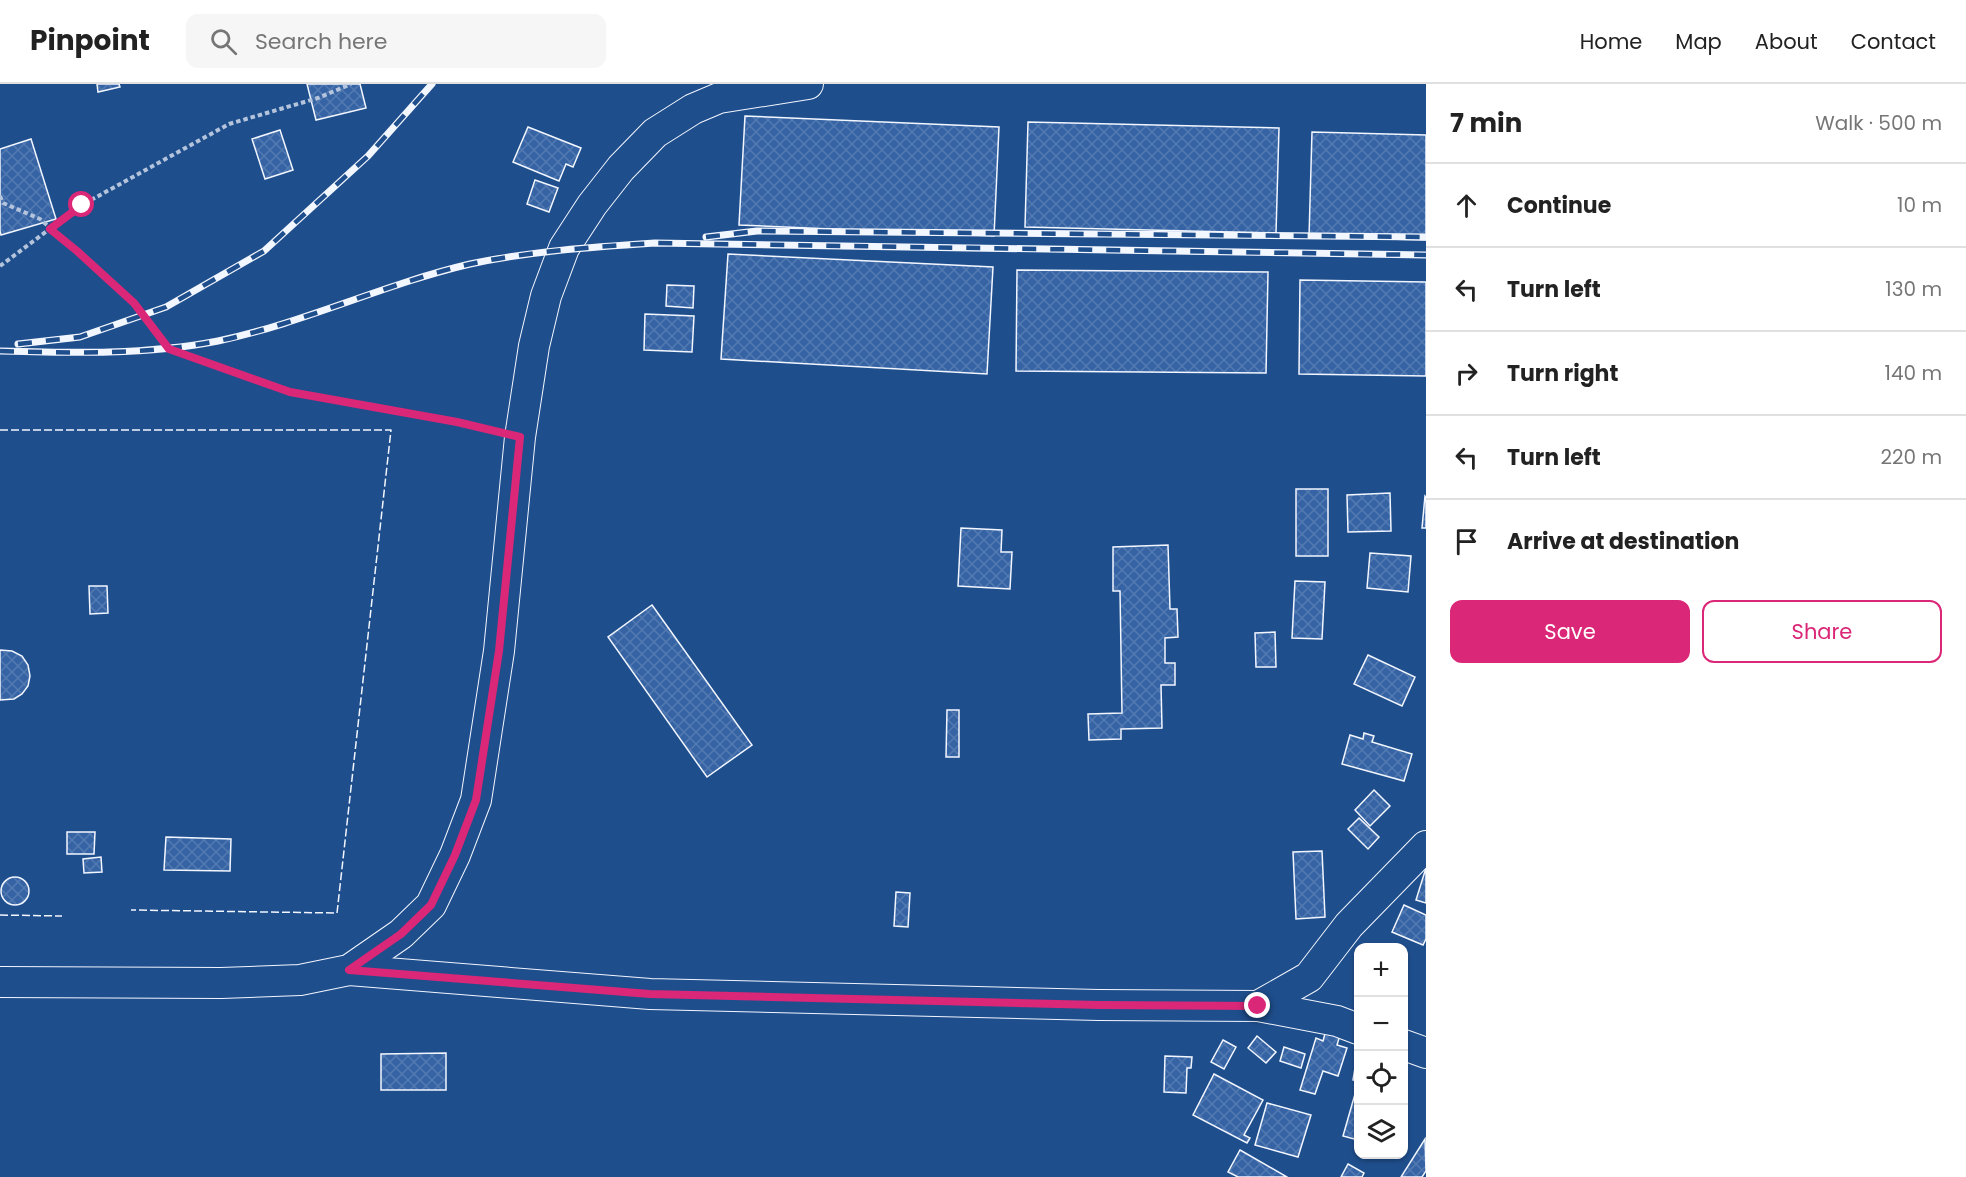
<!DOCTYPE html>
<meta charset="utf-8">
<style>
body{margin:0;font-family:Poppins,sans-serif;background:#f6f6f6;color:#222}
.controls{position:absolute;right:18px;bottom:18px;display:grid;overflow:hidden;border-radius:12px;box-shadow:0 2px 4px #0004}
.controls button{width:54px;height:54px;display:grid;place-items:center;padding:0;border:0;border-bottom:2px solid #e0e0e0;background:#fff;color:#222;font:30px sans-serif}
.stop{position:absolute;width:18px;height:18px;margin:-14px;border:4px solid #db2777;border-radius:50%;background:#fff}
.stop.end{background:#db2777;border-color:#fff;box-shadow:0 2px 6px #0008}
.list{margin:0;padding:0;list-style:none}
h2{display:flex;justify-content:space-between;align-items:center;height:78px;margin:0;padding:0 24px;font-size:26px}
h2 small{font-size:20px;font-weight:400;color:#767676}
.list li{display:grid;grid-template-columns:39px 1fr auto;gap:18px;align-items:center;box-sizing:border-box;height:84px;padding:0 24px;border-top:2px solid #e0e0e0}
.list b{display:block;font-size:22px;white-space:nowrap}
.list em{font-size:20px;font-style:normal;color:#767676}
.actions{display:flex;gap:12px;padding:18px 24px}
.actions a{flex:1;padding:14px 0;border:2px solid #db2777;border-radius:12px;text-align:center;font-size:21px;color:#db2777}
.actions .main{background:#db2777;color:#fff}
.icon{flex:none;width:33px;height:33px;fill:none;stroke:currentColor;stroke-width:2;stroke-linecap:round;stroke-linejoin:round}
.map{position:relative;flex:none;width:1426px;height:1093px;overflow:hidden}
header{display:flex;align-items:center;gap:36px;box-sizing:border-box;height:84px;padding:0 30px;background:#fff;border-bottom:2px solid #e0e0e0}
header strong{font-size:28px}
nav{display:flex;gap:33px;margin-inline-start:auto;font-size:21px}
.search{width:420px;height:54px;background:#f6f6f6;display:flex;align-items:center;gap:15px;box-sizing:border-box;padding:0 21px;border-radius:12px;color:#767676;font-size:22px}
main{display:flex}
aside{flex:1;background:#fff}
.map>svg:first-child{display:block}
.building{fill:url(#building-cross-hatch);stroke:#f2f6ff;stroke-width:1.5}
.lines{fill:none;stroke-linecap:round;stroke-linejoin:round}
.minor-casing{stroke:#f2f6ff;stroke-width:32}
.path{stroke:#b3c4dc;stroke-width:4;stroke-dasharray:4.5 3;stroke-linecap:butt}
.minor{stroke:#1f4e8c;stroke-width:30}
.rail-casing{stroke:#f2f6ff;stroke-width:7}
.rail{stroke:#1f4e8c;stroke-width:4.5;stroke-dasharray:14;stroke-linecap:butt}
.fence{stroke:#f2f6ff;stroke-width:1.5;stroke-dasharray:8 3;stroke-linecap:butt}
.route{stroke:#db2777;stroke-width:8}
</style>
<header>
<strong>Pinpoint</strong>
<div class="search"><svg class="icon" aria-label="search" viewBox="0 0 24 24"><circle cx="10" cy="10" r="6"/><path d="M15 15l6 6"/></svg>Search here</div>
<nav><a>Home</a><a>Map</a><a>About</a><a>Contact</a></nav>
</header>
<main>
<div class="map">
<svg width="1426" height="1093" viewBox="0 0 1426 1093">
<defs>
<pattern id="building-cross-hatch" width="8" height="8" patternUnits="userSpaceOnUse" patternTransform="scale(1.5)"><rect width="8" height="8" fill="#3563a3"/><path d="M0 0l8 8M0 8l8-8" fill="none" stroke="#537ab1"/></pattern>
</defs>
<rect width="100%" height="100%" fill="#1f4e8c"/>
<!-- building -->
<g class="building">
<polygon points="97,0 119,0 120,3 98,8"/>
<polygon points="307,0 360,0 366,24 316,36"/>
<polygon points="745,32 999,43 994,152 739,141"/>
<polygon points="1028,38 1279,44 1276,149 1025,143"/>
<polygon points="528,43 581,64 573,83 566,80 559,97 513,78"/>
<polygon points="280,46 293,86 265,95 252,55"/>
<polygon points="1312,48 1426,51 1426,156 1309,153"/>
<polygon points="31,55 56,135 1,151 0,147 0,65"/>
<polygon points="535,96 558,104 549,128 527,120"/>
<polygon points="728,170 993,183 987,290 721,275"/>
<polygon points="1017,186 1268,188 1266,289 1016,287"/>
<polygon points="1300,196 1426,198 1426,292 1299,290"/>
<polygon points="667,201 694,202 693,224 666,222"/>
<polygon points="645,230 694,232 692,268 644,266"/>
<rect x="1296" y="405" width="32" height="67"/>
<polygon points="1390,409 1391,447 1348,448 1347,411"/>
<polygon points="1425,412 1426,413 1426,444 1422,444"/>
<polygon points="961,444 1002,446 1001,468 1012,468 1010,505 958,502"/>
<polygon points="1168,461 1170,525 1177,525 1178,553 1165,554 1165,579 1175,579 1175,601 1161,601 1162,644 1121,645 1121,655 1089,656 1088,630 1122,629 1120,507 1113,507 1113,463"/>
<polygon points="1370,469 1411,472 1408,508 1367,504"/>
<polygon points="1295,497 1325,498 1322,555 1292,554"/>
<polygon points="89,502 107,502 108,529 90,530"/>
<polygon points="652,521 752,661 707,693 608,553"/>
<polygon points="1275,548 1276,583 1256,583 1255,549"/>
<polygon points="0,566 12,567 22,572 28,581 30,592 28,602 22,610 14,615 0,616"/>
<polygon points="1368,571 1415,593 1402,622 1354,600"/>
<polygon points="947,626 959,626 959,673 946,673"/>
<polygon points="1364,649 1374,652 1372,658 1412,670 1404,697 1342,680 1350,651 1363,655"/>
<polygon points="1374,706 1390,722 1370,742 1355,726"/>
<polygon points="1359,734 1379,753 1368,765 1348,745"/>
<polygon points="67,748 95,748 94,770 67,770"/>
<polygon points="166,753 231,755 230,787 164,786"/>
<polygon points="1322,767 1325,833 1296,835 1293,768"/>
<polygon points="101,773 102,788 84,789 83,775"/>
<polygon points="1426,784 1426,819 1416,816"/>
<circle cx="15" cy="807" r="14"/>
<polygon points="896,808 910,809 908,843 894,842"/>
<polygon points="1404,821 1426,831 1426,855 1423,861 1392,848"/>
<polygon points="1326,946 1340,951 1337,961 1347,964 1338,992 1323,987 1315,1010 1300,1006 1316,954 1323,957"/>
<polygon points="1257,952 1276,968 1266,979 1248,964"/>
<polygon points="1223,956 1236,963 1224,985 1211,978"/>
<polygon points="1284,963 1305,970 1301,984 1280,977"/>
<polygon points="446,969 446,1006 381,1006 381,970"/>
<polygon points="1165,972 1192,973 1191,984 1187,984 1186,1009 1164,1008"/>
<polygon points="1356,978 1358,978 1358,997 1353,996"/>
<polygon points="1214,990 1263,1016 1244,1051 1250,1054 1247,1059 1193,1031"/>
<polygon points="1355,1010 1358,1011 1358,1056 1343,1052"/>
<polygon points="1267,1019 1311,1031 1298,1073 1255,1061"/>
<polygon points="1425,1055 1426,1087 1422,1093 1401,1093"/>
<polygon points="1240,1066 1287,1093 1238,1093 1228,1088"/>
<polygon points="1348,1080 1364,1089 1362,1093 1341,1093"/>
</g>
<g class="lines">
<defs>
<g id="minor">
<polyline points="349,886 650,910 1099,921 1258,922 1309,893 1349,841 1426,762"/>
<polyline points="0,898 221,899 300,896 349,886 401,850 431,821 455,771 476,716 499,567 520,353 534,262 546,212 564,164 592,121 621,84 655,49 693,25 719,14 808,0"/>
<polyline points="1258,922 1337,937 1358,945"/>
<polyline points="1404,961 1426,969"/>
</g>
</defs>
<!-- minor casing -->
<use href="#minor" class="minor-casing"/>
<!-- path -->
<g class="path">
<polyline points="0,112 3,119 40,135 77,167 134,219 169,265 289,308 493,346"/>
<polyline points="0,182 82,121 229,40 318,14 351,0"/>
</g>
<!-- minor -->
<use href="#minor" class="minor"/>
<defs>
<g id="rail">
<polyline points="706,153 757,147 1426,153"/>
<polyline points="18,260 80,253 166,223 264,167 368,72 432,0"/>
<path d="M 0,267 C 73,269 146,271 218,257 C 304,239 384,200 470,180 C 531,167 593,163 655,159 L 1426,171"/>
</g>
</defs>
<!-- rail casing -->
<use href="#rail" class="rail-casing"/>
<!-- rail -->
<use href="#rail" class="rail"/>
<!-- fence -->
<g class="fence">
<polyline points="0,346 391,346 337,829 131,826"/>
<polyline points="0,831 62,832"/>
</g>
</g>
<g class="lines">
<!-- route -->
<polyline class="route" points="82,121 50,145 77,167 134,219 169,265 290,308 457,338 520,353 499,567 476,716 455,771 431,821 401,850 349,886 650,910 1099,921 1258,922"/>
</g>
</svg>
<div class="controls">
<button>+</button>
<button>−</button>
<button><svg class="icon" aria-label="locate" viewBox="0 0 24 24"><circle cx="12" cy="12" r="6"/><path d="M12 2v4M12 18v4M2 12h4M18 12h4"/></svg></button>
<button><svg class="icon" aria-label="layers" viewBox="0 0 24 24"><path d="M12 4l9 5-9 5-9-5zM3 14l9 5 9-5"/></svg></button>
</div>
<div class="stop" style="left:82px;top:121px"></div>
<div class="stop end" style="left:1258px;top:922px"></div>
</div>
<aside>
<h2>7 min<small>Walk · 500 m</small></h2>
<ul class="list">
<li><svg class="icon" aria-label="ahead" viewBox="0 0 24 24"><path d="M12 20V5M6 11l6-6 6 6"/></svg><div><b>Continue</b></div><em>10 m</em></li>
<li><svg class="icon" aria-label="left" viewBox="0 0 24 24"><path d="M17 20v-9H6M10 6l-5 5 5 5"/></svg><div><b>Turn left</b></div><em>130 m</em></li>
<li><svg class="icon" aria-label="right" viewBox="0 0 24 24"><path d="M7 20v-9h11M14 6l5 5-5 5"/></svg><div><b>Turn right</b></div><em>140 m</em></li>
<li><svg class="icon" aria-label="left" viewBox="0 0 24 24"><path d="M17 20v-9H6M10 6l-5 5 5 5"/></svg><div><b>Turn left</b></div><em>220 m</em></li>
<li><svg class="icon" aria-label="arrive" viewBox="0 0 24 24"><path d="M6 21V4h12l-3 4 3 4H6"/></svg><div><b>Arrive at destination</b></div></li>
</ul>
<div class="actions"><a class="main">Save</a><a>Share</a></div>
</aside>
</main>
